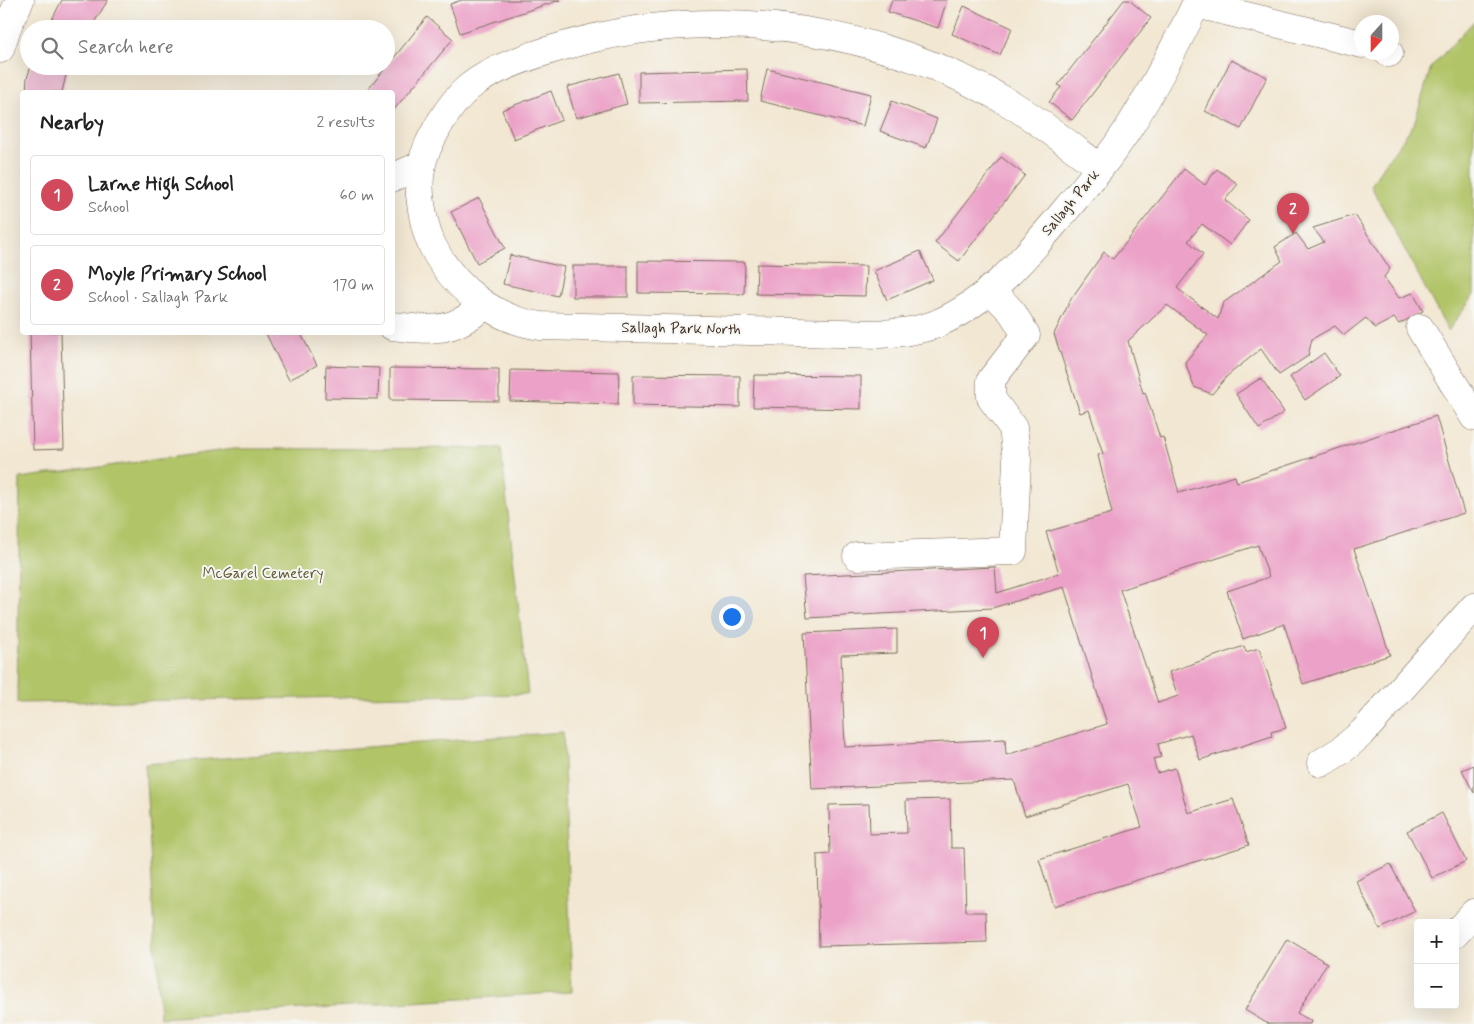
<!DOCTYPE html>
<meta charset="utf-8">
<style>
body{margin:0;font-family:Mynerve,sans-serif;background:#f6f6f6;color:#222}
.controls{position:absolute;right:15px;bottom:15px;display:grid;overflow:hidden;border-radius:5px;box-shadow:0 5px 20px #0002}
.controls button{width:45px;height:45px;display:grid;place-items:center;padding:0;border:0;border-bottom:1px solid #e0e0e0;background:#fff;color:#222;font:25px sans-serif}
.compass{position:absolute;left:1354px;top:15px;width:45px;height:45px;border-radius:50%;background:#fff;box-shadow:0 5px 20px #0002;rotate:201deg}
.you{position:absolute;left:731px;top:616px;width:18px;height:18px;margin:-12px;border:4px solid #fff;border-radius:50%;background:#1a73e8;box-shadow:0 0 0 8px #1a73e833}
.badge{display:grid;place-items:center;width:32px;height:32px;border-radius:50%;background:#d1495b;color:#fff;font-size:16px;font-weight:700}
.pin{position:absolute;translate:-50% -41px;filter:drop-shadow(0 1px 2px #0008)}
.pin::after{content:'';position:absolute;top:26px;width:18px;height:15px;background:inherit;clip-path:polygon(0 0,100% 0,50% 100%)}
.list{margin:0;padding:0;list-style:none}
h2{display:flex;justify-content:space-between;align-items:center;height:65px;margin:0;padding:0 20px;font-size:21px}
h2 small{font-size:16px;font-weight:400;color:#767676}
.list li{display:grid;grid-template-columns:32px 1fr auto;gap:15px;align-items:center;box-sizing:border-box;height:80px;margin:0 10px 10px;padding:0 10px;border:1px solid #e0e0e0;border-radius:5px}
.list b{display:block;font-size:19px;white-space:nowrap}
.list p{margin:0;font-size:16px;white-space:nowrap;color:#767676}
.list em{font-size:16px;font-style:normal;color:#767676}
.icon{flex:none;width:28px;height:28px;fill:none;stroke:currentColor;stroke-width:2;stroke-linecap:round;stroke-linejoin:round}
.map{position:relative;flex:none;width:1474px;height:1024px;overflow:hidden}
.search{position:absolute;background:#fff;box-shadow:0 5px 20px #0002;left:20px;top:20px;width:375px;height:55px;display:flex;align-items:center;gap:12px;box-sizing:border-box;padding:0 18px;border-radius:28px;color:#767676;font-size:19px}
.panel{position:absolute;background:#fff;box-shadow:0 5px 20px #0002;left:20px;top:90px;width:375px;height:245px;border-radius:5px}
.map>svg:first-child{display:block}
.green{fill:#b1c468;stroke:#767743}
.building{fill:#eca2c8}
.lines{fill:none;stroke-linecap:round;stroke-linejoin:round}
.minor-casing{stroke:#7b6c5d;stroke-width:29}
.minor{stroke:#fff;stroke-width:28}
.labels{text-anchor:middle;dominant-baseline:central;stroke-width:4;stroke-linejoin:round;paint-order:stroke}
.street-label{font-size:15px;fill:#3b2a1e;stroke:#f6f6f2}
.park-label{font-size:15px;fill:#5e5834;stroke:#f6f6f2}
</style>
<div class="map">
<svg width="1474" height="1024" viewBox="0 0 1474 1024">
<rect width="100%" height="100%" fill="#f6f6f2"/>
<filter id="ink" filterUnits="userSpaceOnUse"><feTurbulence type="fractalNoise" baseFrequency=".02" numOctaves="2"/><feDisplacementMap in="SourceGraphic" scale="10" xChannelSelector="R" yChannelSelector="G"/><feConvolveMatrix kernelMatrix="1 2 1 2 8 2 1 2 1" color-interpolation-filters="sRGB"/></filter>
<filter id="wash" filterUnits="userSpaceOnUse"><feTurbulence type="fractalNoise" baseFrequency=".0096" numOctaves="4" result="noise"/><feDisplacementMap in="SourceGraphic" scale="20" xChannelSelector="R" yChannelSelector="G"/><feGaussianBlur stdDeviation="1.12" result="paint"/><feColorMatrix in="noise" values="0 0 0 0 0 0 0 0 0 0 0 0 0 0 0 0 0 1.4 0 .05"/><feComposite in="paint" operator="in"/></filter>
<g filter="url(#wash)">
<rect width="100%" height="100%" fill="#f2e7d2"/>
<!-- green -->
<g class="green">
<polygon points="1474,21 1474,295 1448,331 1371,186 1381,169 1414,124 1431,67"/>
<polygon points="501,448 528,694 17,703 20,478 233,449"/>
<polygon points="563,732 572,992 160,1018 145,764"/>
</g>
<g id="blocks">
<!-- building -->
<g class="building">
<polygon points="62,0 108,0 90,29 47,29"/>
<polygon points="462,0 560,0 460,33 450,4"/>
<polygon points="892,0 947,0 938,28 888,12"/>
<polygon points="1124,0 1129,0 1151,18 1072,120 1049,102 1061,87 1058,85"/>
<polygon points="964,6 1012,28 1000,55 952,34"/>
<polygon points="427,17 453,39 392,112 392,92 366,92"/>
<polygon points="1231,60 1267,77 1241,129 1205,111"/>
<polygon points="31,66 71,66 66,75 62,92 26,92 27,78"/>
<polygon points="747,69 748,101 639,103 639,72"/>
<polygon points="767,69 871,94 863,126 760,101"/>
<polygon points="619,73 627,104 576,118 567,87"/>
<polygon points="551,91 562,120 514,139 502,110"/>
<polygon points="892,101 937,119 926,148 880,131"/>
<polygon points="1001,157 1025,175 959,261 935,243"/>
<polygon points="1184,169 1205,185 1217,169 1238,184 1225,200 1249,220 1230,245 1202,224 1188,241 1203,254 1177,288 1218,319 1223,303 1282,261 1275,247 1296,233 1308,249 1324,242 1313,228 1355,215 1390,269 1384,277 1399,298 1413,293 1423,311 1399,324 1394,318 1375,328 1366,318 1344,335 1335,326 1312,339 1308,356 1279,375 1261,349 1227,376 1212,394 1194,387 1185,362 1208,335 1167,305 1128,341 1143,393 1145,392 1160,438 1163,437 1179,493 1235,476 1237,482 1436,416 1464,513 1354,549 1390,655 1303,684 1284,624 1243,639 1227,591 1269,577 1258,545 1120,590 1158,703 1178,696 1169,672 1244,646 1246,652 1259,648 1286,728 1271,732 1272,736 1200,760 1191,734 1158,744 1161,757 1153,759 1157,773 1175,768 1188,813 1233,799 1249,845 1054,906 1039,859 1142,827 1128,784 1025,816 1014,780 812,789 804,633 897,629 897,653 841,655 845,747 1005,739 1006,755 1107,724 1064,587 992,608 807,618 803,576 995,567 997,593 1059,573 1046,532 1112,513 1098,455 1103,454 1089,410 1080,413 1054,334 1071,299 1104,252 1113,259"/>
<polygon points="479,198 505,248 477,263 451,212"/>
<polygon points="920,251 933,280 887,300 874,271"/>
<polygon points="510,255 564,267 558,296 503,284"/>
<polygon points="638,261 745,262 744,294 638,293"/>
<polygon points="757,264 866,266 865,296 756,294"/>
<rect x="573" y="266" width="55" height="31"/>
<polygon points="30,332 61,332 64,449 33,450"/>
<polygon points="265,332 300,332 317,365 289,380"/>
<polygon points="1324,353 1340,376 1305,400 1290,377"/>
<polygon points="326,366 379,368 378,399 325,398"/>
<polygon points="390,368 499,369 499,401 390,400"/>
<polygon points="511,370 619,372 618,404 510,401"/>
<polygon points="633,375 740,376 740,407 633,405"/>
<polygon points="754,375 861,376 861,409 753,407"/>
<polygon points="1261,378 1284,412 1259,429 1236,394"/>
<polygon points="1474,765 1474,793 1462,770"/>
<polygon points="950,799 951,848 964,848 966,912 986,912 987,942 819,946 817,855 830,854 829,805 869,804 870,834 907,833 906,800"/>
<polygon points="1442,813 1466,861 1432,878 1407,831"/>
<polygon points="1390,864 1415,911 1380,929 1356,881"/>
<polygon points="1287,939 1327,963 1297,1013 1311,1021 1310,1024 1268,1024 1245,1010"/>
</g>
</g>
</g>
<g filter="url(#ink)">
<use href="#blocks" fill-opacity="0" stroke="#7b6c5d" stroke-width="1"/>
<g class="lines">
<defs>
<g id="minor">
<polyline points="1196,4 1362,44"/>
<polyline points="0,49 8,25 20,0"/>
<polyline points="1387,52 1389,53"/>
<path d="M 1100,168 C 1071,146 1042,123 1011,104 C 883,29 726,4 582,41 C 548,50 495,65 468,88 C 456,98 448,110 440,123 C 433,136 425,149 422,164 C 419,176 419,191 421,203 C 423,217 426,234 433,247 C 454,288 495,320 541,326 L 880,334 C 899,333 918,331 936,324 C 986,303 1024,259 1058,219 C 1083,189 1109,159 1130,126 C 1155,86 1177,43 1198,0"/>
<polyline points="392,178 421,165"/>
<path d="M 392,326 C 412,328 437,332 455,324 C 466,320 476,312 485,306"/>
<polyline points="1420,328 1474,417"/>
<polyline points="857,556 1013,551 1017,460 1013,428 991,398 991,380 1026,335 1012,312 990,289"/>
<polyline points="1321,763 1342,750 1363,732 1474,607"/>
<polyline points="1455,934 1474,913"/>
</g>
</defs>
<!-- minor casing -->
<use href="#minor" class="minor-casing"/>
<!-- minor -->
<use href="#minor" class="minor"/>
</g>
</g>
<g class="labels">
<!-- street labels -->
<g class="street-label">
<text transform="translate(1071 203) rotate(-50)">Sallagh Park</text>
<text transform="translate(681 329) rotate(1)">Sallagh Park North</text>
</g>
<!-- park labels -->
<g class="park-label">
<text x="263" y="574">McGarel Cemetery</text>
</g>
</g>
</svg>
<div class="controls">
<button>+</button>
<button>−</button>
</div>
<svg class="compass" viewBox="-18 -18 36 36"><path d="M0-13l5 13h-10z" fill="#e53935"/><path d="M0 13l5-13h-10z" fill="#767676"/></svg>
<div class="you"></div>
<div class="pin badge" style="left:983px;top:658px">1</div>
<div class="pin badge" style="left:1293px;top:234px">2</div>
<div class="search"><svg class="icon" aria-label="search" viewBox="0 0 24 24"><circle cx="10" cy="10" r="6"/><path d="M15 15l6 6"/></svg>Search here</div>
<section class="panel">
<h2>Nearby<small>2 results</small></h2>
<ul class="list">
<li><span class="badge">1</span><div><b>Larne High School</b><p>School</p></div><em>60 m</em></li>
<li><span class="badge">2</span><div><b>Moyle Primary School</b><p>School · Sallagh Park</p></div><em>170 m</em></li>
</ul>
</section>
</div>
